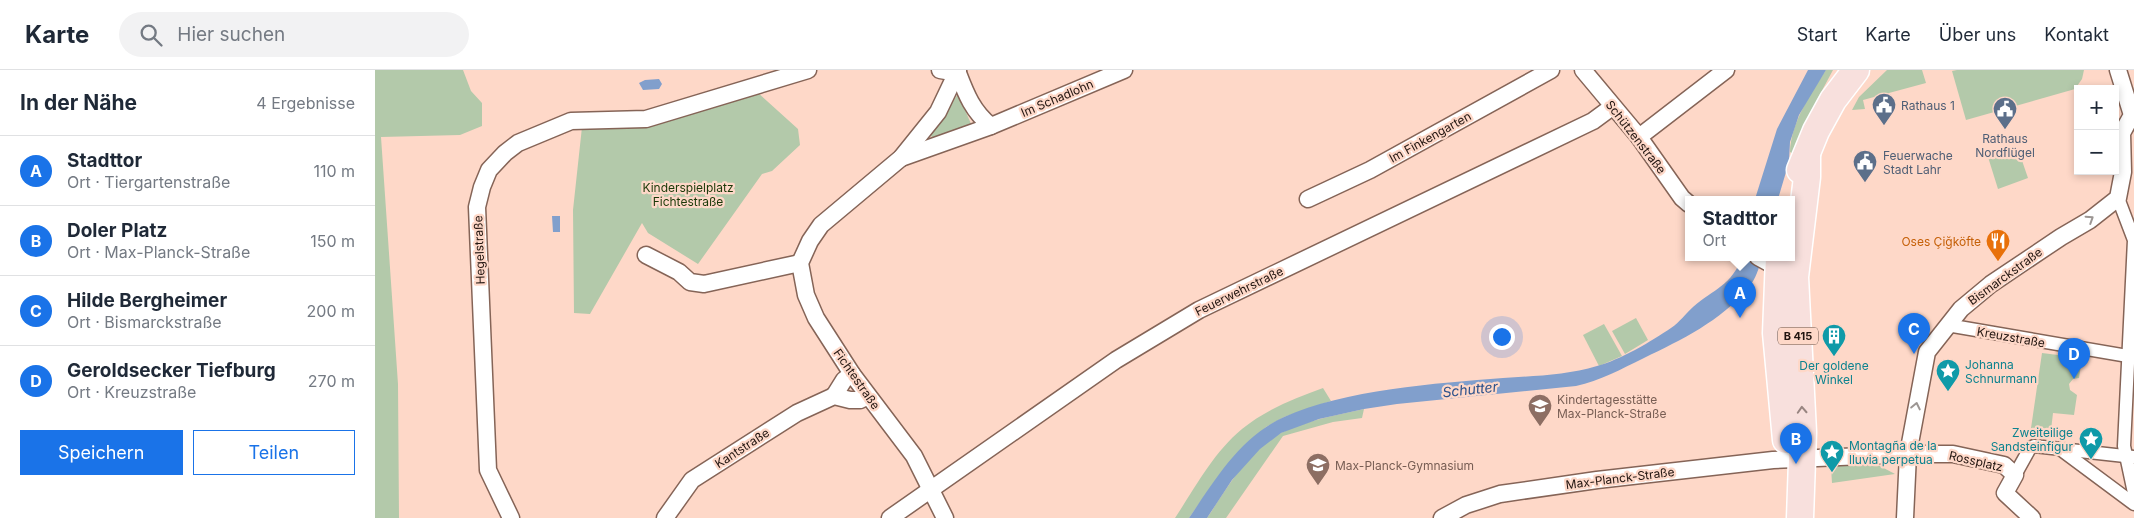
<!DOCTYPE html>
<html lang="de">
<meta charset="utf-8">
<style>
body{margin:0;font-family:Inter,sans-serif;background:#f2f2f3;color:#1f2937}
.controls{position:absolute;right:15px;top:15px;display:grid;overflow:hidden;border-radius:0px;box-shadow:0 2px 8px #0003}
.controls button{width:45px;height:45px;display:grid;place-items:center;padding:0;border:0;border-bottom:1px solid #e0e1e3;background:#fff;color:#1f2937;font:25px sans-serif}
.you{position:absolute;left:1126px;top:266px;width:18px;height:18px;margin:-12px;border:4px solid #fff;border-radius:50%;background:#1a73e8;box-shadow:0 0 0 8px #1a73e833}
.badge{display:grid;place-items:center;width:32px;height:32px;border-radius:50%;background:#1a73e8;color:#fff;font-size:16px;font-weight:700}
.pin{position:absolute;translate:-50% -41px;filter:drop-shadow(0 1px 2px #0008)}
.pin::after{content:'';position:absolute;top:26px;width:18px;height:15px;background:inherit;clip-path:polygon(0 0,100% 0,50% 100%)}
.popup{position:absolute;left:1310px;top:126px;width:110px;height:65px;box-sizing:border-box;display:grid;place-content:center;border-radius:0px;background:#fff;filter:drop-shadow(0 1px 4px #0005);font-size:16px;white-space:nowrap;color:#747a83}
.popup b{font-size:19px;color:#1f2937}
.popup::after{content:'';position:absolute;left:50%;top:100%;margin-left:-10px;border:10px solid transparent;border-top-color:#fff}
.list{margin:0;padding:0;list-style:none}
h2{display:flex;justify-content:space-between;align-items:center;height:65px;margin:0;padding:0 20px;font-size:21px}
h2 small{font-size:16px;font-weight:400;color:#747a83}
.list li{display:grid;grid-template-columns:32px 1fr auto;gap:15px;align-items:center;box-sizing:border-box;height:70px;padding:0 20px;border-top:1px solid #e0e1e3}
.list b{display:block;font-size:19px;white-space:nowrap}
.list p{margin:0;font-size:16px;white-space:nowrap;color:#747a83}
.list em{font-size:16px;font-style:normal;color:#747a83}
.actions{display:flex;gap:10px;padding:15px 20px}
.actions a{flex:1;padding:11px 0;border:1px solid #1a73e8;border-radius:0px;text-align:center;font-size:18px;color:#1a73e8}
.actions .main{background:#1a73e8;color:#fff}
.icon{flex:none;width:28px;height:28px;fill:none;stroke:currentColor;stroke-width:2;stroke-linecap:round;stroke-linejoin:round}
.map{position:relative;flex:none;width:1759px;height:448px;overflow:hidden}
header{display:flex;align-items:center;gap:30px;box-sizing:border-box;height:70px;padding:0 25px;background:#fff;border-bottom:1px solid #e0e1e3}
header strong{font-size:24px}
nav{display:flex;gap:28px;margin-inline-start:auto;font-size:18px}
.search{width:350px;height:45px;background:#f2f2f3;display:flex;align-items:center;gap:12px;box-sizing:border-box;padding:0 18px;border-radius:28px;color:#747a83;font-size:19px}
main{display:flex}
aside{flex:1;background:#fff}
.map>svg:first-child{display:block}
.green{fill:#b3c9aa}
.water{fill:#819fcc}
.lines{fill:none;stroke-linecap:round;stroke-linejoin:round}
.pedestrian-casing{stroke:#856457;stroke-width:15}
.minor-casing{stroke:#856457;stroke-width:19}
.primary-casing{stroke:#fff;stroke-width:29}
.pedestrian{stroke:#fff;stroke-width:12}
.minor{stroke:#fff;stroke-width:16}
.primary{stroke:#f8e0dd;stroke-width:26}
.oneway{stroke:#9c9693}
.oneway2{stroke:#988581}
.labels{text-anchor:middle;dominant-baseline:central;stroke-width:4.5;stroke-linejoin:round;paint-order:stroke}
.shield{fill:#fed8c8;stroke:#645047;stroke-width:1}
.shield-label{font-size:11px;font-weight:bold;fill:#221510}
.street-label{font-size:12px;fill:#221510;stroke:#fed8c8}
.service-label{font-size:12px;fill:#4e5e75;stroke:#fed8c8;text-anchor:start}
.park-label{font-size:12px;fill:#1a3908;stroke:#fed8c8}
.food-label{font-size:12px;fill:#c56008;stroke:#fed8c8;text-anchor:end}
.culture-label{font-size:12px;fill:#0d838f;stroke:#fed8c8;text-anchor:start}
.education-label{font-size:12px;fill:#785e54;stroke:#fed8c8;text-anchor:start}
.water-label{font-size:14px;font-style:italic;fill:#2b508a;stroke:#fed8c8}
</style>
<header>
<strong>Karte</strong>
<div class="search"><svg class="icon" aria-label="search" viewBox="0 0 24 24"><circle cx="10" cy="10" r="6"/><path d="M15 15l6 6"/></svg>Hier suchen</div>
<nav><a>Start</a><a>Karte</a><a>Über uns</a><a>Kontakt</a></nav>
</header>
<main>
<aside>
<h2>In der Nähe<small>4 Ergebnisse</small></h2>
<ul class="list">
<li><span class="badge">A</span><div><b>Stadttor</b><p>Ort · Tiergartenstraße</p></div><em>110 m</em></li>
<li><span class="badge">B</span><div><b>Doler Platz</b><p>Ort · Max-Planck-Straße</p></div><em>150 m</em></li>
<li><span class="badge">C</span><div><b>Hilde Bergheimer</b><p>Ort · Bismarckstraße</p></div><em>200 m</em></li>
<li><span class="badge">D</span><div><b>Geroldsecker Tiefburg</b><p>Ort · Kreuzstraße</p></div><em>270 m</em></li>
</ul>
<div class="actions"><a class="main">Speichern</a><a>Teilen</a></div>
</aside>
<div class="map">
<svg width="1759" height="448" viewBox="0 0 1759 448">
<rect width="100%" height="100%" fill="#fed8c8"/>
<!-- green -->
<g class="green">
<polygon points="0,0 88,0 96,21 107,33 107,56 85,65 6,67 23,314 24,448 0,448"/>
<path d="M 1451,0 L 1458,0 L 1428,56 L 1418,84 L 1415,82 C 1416,53 1435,24 1451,0 Z"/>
<polygon points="1512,0 1547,0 1551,13 1488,30 1490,39 1477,40 1484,27"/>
<polygon points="1582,0 1709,0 1707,9 1700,19 1591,50 1577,1"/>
<polygon points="382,22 423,59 425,75 397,101 387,104 323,194 273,163 267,153 215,244 199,243 198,140 207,57 284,54"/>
<polygon points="583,24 597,56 559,69 555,65"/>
<polygon points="1643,79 1653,108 1623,119 1613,87"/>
<polygon points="1261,248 1273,270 1250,284 1237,261"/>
<polygon points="1229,254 1247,286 1224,296 1208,265"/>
<polygon points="1667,283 1707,288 1704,308 1698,309 1694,314 1695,320 1702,325 1699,345 1678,343 1675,369 1655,365"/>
<path d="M 948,318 L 956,331 L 909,347 L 891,357 L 845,404 L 814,448 L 800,448 C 820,418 838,383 867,359 C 890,340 920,328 948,318 Z"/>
<path d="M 989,339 L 987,348 L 958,352 L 908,366 L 851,448 L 832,448 C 851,420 876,376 908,362 C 933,350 962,345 989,339 Z"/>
<polygon points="1503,395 1520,404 1457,413 1456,396"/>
</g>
<!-- water -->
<g class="water">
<polygon points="1433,0 1451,0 1424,45 1415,72 1414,92 1403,129 1380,129 1402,59"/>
<polygon points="284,9 287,14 284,19 268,20 264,13 270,10"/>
<polygon points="177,146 185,146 185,162 178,162"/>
<path d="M 1367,187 L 1387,187 C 1384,198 1381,209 1373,218 C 1346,251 1306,270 1269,288 C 1246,299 1225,311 1201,316 L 1022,334 L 989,339 L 944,349 L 906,363 L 885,379 L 857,410 L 832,448 L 814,448 C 840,410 865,367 909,347 C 969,320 1062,313 1128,308 C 1160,306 1192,305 1222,296 C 1245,290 1277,271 1296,258 C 1305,252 1310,244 1318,237 C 1339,219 1357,215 1367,187 Z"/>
</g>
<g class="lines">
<defs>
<g id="pedestrian">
<polyline points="1743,128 1759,170 1749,376 1759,423"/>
<polyline points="1572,255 1759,287"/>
<polyline points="1685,379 1759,434"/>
<polyline points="1640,405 1655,378 1659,376 1759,387"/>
</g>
<g id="minor">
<polyline points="1208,0 1264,67 1307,128 1314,134"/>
<polyline points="616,56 749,0"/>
<polyline points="1264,67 1351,0"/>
<path d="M 526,88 L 616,56 C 598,42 591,24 583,3 L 565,0"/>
<polyline points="933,129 995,100 1176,0"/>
<polyline points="271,185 304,202 315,212 329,214 425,193"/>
<polyline points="1383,187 1403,198"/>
<polyline points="459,326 469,310 477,304"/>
<polyline points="136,448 113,400 102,137 107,117 114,100 130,83 143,73 196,51 271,49 433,0"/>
<polyline points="290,448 317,410 422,343 459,326 475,330 485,330 493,326"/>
<polyline points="515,448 741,290 824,240 1218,51 1237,37"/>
<polyline points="570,448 539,386 477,304 441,248 431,225 425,193 435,171 446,155 526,88 563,42 583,0"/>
<polyline points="1067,448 1091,435 1125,424 1222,410 1398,390 1533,384 1578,384 1629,395 1640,405 1630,423 1657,448"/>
<polyline points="1530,448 1533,384 1552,282 1586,239 1616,214 1686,167 1715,150 1743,128 1748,102 1747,63 1757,45 1743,0"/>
</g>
<g id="primary">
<polyline points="1425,100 1441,61 1458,30 1481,0"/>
<polyline points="1404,187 1401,263 1411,370"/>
<polyline points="1425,448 1428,362 1420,207 1432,107 1432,85"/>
</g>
</defs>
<!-- pedestrian casing -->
<use href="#pedestrian" class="pedestrian-casing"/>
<!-- minor casing -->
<use href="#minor" class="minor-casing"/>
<!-- primary casing -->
<use href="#primary" class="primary-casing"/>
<!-- pedestrian -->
<use href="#pedestrian" class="pedestrian"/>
<!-- minor -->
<use href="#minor" class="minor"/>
<!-- primary -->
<use href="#primary" class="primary"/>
</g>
<!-- one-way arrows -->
<defs><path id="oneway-chevron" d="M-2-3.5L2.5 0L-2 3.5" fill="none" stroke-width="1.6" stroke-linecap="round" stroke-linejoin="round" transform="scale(1.25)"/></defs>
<g class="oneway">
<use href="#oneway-chevron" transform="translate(1715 149) rotate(-33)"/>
<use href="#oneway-chevron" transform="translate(1541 336) rotate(-78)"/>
</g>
<use class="oneway2" href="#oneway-chevron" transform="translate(1427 340) rotate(-93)"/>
<!-- icons -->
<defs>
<symbol id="civic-pin" viewBox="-11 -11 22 30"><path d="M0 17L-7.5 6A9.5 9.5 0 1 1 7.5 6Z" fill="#5c6f8a" stroke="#fed8c8"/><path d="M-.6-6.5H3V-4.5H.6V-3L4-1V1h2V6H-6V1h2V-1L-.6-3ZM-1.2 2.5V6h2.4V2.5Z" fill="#fff"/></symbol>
<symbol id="restaurant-pin" viewBox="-11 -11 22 30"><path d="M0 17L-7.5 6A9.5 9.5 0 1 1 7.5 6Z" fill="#e8710a" stroke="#fed8c8"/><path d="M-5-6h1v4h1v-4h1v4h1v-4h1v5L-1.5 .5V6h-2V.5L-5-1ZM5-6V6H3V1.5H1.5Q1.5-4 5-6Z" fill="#fff"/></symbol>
<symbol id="building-pin" viewBox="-11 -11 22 30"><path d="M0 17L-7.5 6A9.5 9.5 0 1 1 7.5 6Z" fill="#0f9aa8" stroke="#fed8c8"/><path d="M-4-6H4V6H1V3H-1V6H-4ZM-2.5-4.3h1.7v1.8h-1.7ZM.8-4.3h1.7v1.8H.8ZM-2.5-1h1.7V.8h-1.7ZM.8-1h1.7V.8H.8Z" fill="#fff"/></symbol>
<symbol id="sight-pin" viewBox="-11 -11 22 30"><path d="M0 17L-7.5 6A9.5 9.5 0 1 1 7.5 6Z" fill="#0f9aa8" stroke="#fed8c8"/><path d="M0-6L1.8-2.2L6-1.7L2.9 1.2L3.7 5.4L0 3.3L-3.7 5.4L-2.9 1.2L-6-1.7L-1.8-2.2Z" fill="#fff"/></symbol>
<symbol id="school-pin" viewBox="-11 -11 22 30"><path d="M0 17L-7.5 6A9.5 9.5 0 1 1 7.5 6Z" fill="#8d6e63" stroke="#fed8c8"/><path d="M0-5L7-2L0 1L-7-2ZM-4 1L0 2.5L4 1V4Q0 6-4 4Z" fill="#fff"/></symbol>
</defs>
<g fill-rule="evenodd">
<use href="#civic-pin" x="1495" y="21" width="28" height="38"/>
<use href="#civic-pin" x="1616" y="25" width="28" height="38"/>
<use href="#civic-pin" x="1476" y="78" width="28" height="38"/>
<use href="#restaurant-pin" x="1609" y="157" width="28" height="38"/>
<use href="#building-pin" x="1445" y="252" width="28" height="38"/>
<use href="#sight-pin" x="1559" y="287" width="28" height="38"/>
<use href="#school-pin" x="1151" y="322" width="28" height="38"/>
<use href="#sight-pin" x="1702" y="355" width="28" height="38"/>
<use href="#sight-pin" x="1443" y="368" width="28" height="38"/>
<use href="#school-pin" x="929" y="381" width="28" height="38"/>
</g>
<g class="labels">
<!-- shield labels -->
<rect class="shield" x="1403" y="257.5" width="40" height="17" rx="4"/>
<g class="shield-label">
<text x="1423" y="266">B 415</text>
</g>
<!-- street labels -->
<g class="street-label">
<text transform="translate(682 28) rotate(-23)">Im Schadlohn</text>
<text transform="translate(1055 67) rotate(-29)">Im Finkengarten</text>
<text transform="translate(1261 67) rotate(52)">Schützenstraße</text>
<text transform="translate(104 180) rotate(-92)">Hegelstraße</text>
<text transform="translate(1630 206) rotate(-36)">Bismarckstraße</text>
<text transform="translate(864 221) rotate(-26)">Feuerwehrstraße</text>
<text transform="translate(1636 267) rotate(10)">Kreuzstraße</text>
<text transform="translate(482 309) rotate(55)">Fichtestraße</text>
<text transform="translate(367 378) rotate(-33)">Kantstraße</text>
<text transform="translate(1601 391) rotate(13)">Rossplatz</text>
<text transform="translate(1245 408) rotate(-7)">Max-Planck-Straße</text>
</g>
<!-- service labels -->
<g class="service-label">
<text x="1526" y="35">Rathaus 1</text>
<text x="1630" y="68" text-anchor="middle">Rathaus<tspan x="1630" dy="14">Nordflügel</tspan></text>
<text x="1508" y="85">Feuerwache<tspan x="1508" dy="14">Stadt Lahr</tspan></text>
</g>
<!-- park labels -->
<g class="park-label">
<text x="313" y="117">Kinderspielplatz<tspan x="313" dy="14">Fichtestraße</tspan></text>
</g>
<!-- food labels -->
<g class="food-label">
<text x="1606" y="171">Oses Çiğköfte</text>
</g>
<!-- culture labels -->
<g class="culture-label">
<text x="1590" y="294">Johanna<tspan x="1590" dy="14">Schnurmann</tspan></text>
<text x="1459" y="295" text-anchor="middle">Der goldene<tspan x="1459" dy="14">Winkel</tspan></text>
<text x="1698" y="362" text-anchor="end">Zweiteilige<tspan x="1698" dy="14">Sandsteinfigur</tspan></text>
<text x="1474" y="375">Montagña de la<tspan x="1474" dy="14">lluvia perpetua</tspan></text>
</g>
<!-- education labels -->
<g class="education-label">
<text x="1182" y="329">Kindertagesstätte<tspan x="1182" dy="14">Max-Planck-Straße</tspan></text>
<text x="960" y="395">Max-Planck-Gymnasium</text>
</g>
<!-- water labels -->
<g class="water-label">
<text transform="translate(1095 319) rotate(-6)">Schutter</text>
</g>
</g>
</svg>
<div class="controls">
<button>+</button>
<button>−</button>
</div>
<div class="you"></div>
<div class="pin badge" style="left:1365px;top:248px">A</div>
<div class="popup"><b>Stadttor</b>Ort</div>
<div class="pin badge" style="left:1421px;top:394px">B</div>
<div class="pin badge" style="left:1539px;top:284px">C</div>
<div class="pin badge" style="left:1699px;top:309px">D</div>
</div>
</main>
